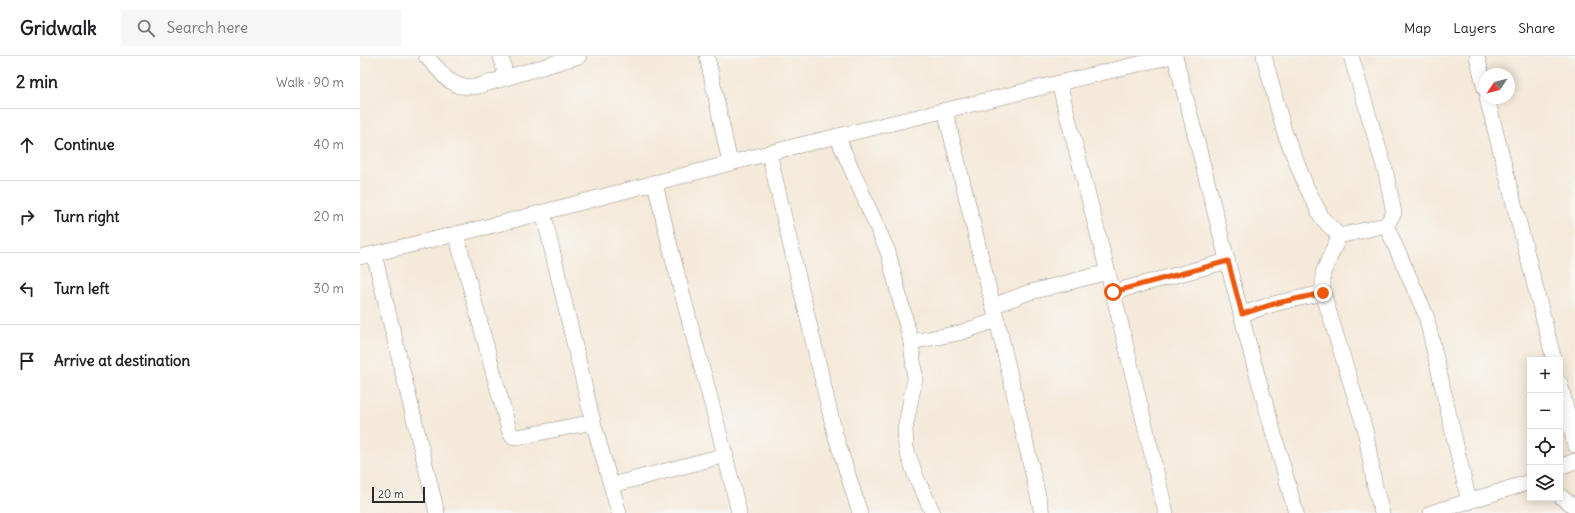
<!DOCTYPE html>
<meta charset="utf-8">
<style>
body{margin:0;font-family:Delius,sans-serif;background:#f6f6f6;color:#202124}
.controls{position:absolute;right:12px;bottom:12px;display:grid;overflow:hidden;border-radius:0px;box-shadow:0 2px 10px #0003}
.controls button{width:36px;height:36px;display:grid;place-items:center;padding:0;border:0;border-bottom:1px solid #e0e0e0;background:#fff;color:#202124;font:20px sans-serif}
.compass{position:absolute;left:1119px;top:12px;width:36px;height:36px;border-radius:50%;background:#fff;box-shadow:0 2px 10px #0003;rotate:235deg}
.scale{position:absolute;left:12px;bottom:10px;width:53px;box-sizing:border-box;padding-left:4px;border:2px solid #2b2b2b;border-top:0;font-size:11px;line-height:14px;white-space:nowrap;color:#2b2b2b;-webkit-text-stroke:3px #f6f6f2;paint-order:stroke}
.stop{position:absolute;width:12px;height:12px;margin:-9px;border:3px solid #ea580c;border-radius:50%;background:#fff}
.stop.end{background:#ea580c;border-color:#fff;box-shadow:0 1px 4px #0008}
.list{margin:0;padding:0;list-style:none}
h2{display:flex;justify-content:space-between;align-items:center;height:52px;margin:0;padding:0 16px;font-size:17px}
h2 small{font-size:13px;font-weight:400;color:#757577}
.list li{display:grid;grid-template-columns:26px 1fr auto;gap:12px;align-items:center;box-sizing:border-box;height:72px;padding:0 16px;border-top:1px solid #e0e0e0}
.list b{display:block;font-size:15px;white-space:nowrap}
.list em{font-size:13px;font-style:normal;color:#757577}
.icon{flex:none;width:22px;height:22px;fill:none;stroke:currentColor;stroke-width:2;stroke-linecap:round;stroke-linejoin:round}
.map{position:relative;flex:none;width:1215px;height:457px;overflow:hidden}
header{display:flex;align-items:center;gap:24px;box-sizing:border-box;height:56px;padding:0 20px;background:#fff;border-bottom:1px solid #e0e0e0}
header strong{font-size:19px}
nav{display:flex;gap:22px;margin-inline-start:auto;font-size:14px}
.search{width:280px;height:36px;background:#f6f6f6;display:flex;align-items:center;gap:10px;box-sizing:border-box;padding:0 14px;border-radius:0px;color:#757577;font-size:15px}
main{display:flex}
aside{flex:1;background:#fff}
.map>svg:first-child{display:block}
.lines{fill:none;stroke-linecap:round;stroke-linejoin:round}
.minor-casing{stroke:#908a82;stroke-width:16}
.minor{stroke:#fff;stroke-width:15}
.route{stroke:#ea580c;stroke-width:5}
</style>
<header>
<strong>Gridwalk</strong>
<div class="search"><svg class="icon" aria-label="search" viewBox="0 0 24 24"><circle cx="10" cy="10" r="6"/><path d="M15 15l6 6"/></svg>Search here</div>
<nav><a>Map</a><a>Layers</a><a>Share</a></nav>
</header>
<main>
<aside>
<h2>2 min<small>Walk · 90 m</small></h2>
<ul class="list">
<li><svg class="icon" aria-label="ahead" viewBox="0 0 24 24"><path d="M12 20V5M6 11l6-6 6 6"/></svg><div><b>Continue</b></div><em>40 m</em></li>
<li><svg class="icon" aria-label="right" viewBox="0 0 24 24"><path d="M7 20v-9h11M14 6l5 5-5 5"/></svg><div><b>Turn right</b></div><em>20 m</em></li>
<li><svg class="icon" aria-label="left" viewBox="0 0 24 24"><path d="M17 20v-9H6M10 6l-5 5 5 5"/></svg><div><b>Turn left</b></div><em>30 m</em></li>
<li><svg class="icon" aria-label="arrive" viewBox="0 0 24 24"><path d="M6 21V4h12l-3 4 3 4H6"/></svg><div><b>Arrive at destination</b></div></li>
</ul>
</aside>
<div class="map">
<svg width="1215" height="457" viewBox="0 0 1215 457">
<rect width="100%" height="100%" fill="#f6f6f2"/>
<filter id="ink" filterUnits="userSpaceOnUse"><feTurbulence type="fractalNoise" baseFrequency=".025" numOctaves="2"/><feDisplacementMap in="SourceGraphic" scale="8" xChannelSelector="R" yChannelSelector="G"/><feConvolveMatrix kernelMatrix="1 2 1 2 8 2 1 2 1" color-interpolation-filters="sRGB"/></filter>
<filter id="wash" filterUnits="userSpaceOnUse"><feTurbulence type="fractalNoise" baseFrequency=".012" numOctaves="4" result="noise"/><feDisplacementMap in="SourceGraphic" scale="16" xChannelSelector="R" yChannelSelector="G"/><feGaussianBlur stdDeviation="0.9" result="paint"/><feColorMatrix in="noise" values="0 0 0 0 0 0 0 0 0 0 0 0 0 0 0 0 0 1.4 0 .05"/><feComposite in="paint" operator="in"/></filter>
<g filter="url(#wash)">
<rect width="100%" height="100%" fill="#f5e9d9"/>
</g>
<g filter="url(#ink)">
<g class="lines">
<defs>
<g id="minor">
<polyline points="66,0 87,23 99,30 115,31 219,0"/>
<polyline points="141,0 146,22"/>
<polyline points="347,0 370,107"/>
<polyline points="815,0 891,297 936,457"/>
<polyline points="904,0 924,75 946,130 962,162 979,180"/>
<polyline points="991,0 1026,117 1034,157 1026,169 979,180 963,217 963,237 1005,373 1015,431 1022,457"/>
<polyline points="1117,0 1125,33"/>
<polyline points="699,27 753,236 806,457"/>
<polyline points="1127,42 1194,304"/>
<polyline points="585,54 633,250"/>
<polyline points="477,80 528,196 551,286 555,322 545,373 546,392 556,421 573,457"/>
<polyline points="409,97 475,378 500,457"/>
<path d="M 295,126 C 319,238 354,346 379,457"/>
<polyline points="1026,169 1066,259 1109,446"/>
<polyline points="96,178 149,374 152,380 158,381 233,366 183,156"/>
<polyline points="14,198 77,457"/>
<polyline points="0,201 134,169 432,91 812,0"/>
<polyline points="753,236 868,205"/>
<polyline points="882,258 917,247 963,237"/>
<polyline points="637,264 682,457"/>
<polyline points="551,286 599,277 637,264 633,250 667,237 748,216"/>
<polyline points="1200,327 1215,389"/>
<polyline points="233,366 259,457"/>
<polyline points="1200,411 1215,405"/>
<polyline points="252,429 366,399"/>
<polyline points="1200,440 1215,451"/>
<polyline points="1071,457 1170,426"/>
</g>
</defs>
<!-- minor casing -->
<use href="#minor" class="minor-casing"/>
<!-- minor -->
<use href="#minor" class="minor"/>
</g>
</g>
<g class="lines" filter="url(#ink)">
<!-- route -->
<polyline class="route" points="753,236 868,205 882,258 917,247 963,237"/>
</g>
</svg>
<div class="controls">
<button>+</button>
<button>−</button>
<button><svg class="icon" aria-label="locate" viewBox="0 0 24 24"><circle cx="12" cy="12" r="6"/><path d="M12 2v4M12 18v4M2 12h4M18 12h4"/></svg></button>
<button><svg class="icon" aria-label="layers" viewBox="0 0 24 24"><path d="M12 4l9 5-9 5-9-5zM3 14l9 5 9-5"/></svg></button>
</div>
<svg class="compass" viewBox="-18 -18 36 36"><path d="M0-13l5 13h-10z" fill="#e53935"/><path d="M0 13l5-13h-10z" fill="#757577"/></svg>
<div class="scale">20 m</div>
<div class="stop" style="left:753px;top:236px"></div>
<div class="stop end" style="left:963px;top:237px"></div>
</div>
</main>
